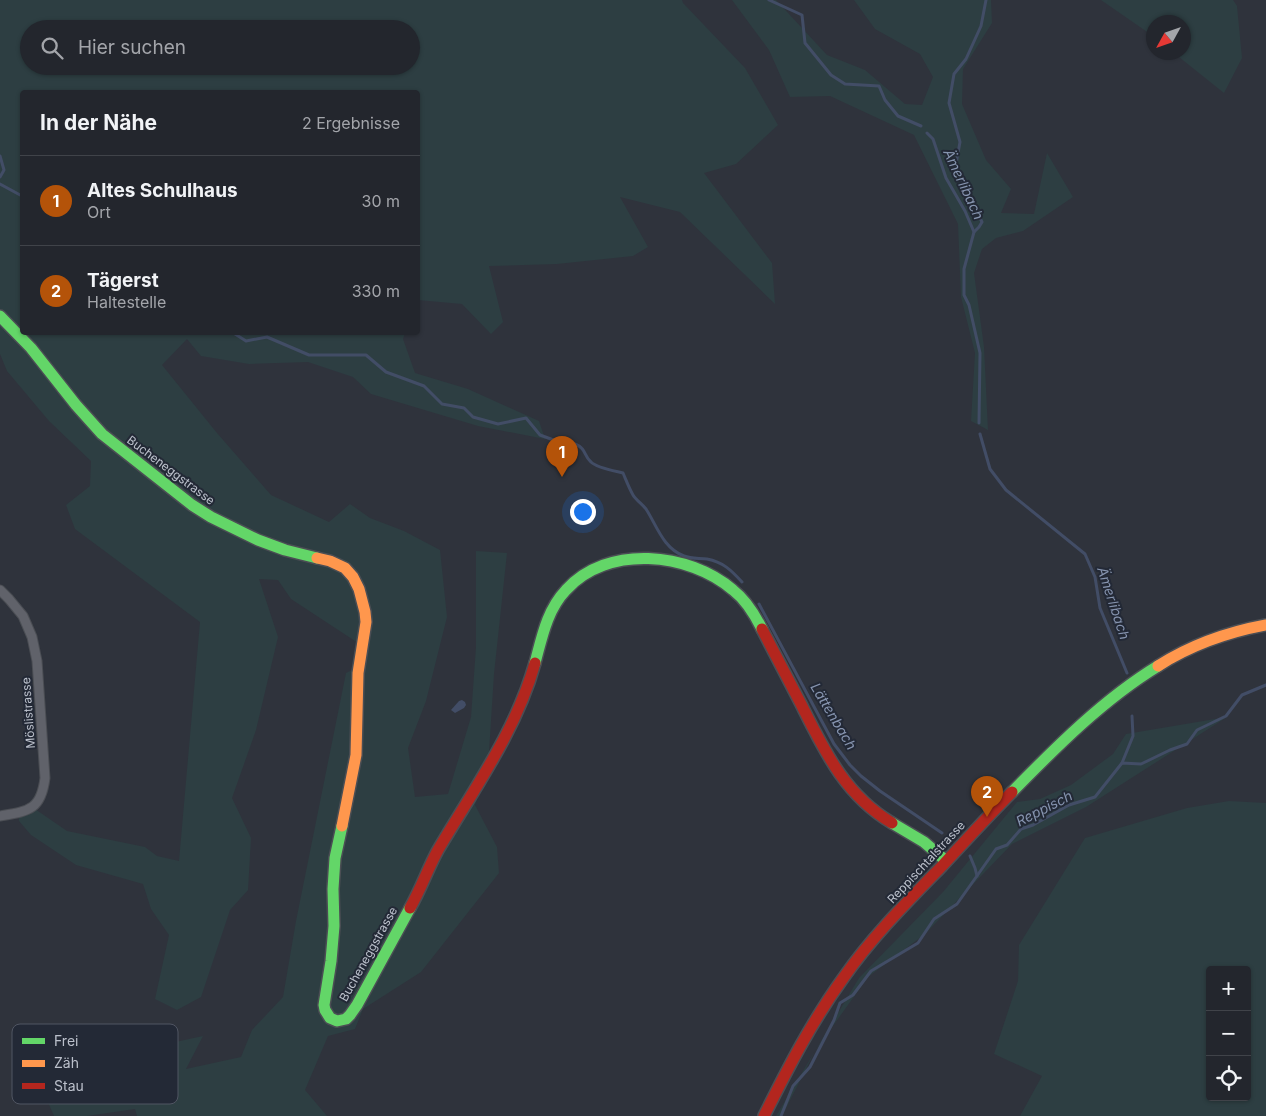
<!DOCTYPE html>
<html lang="de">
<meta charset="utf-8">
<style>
body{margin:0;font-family:Inter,sans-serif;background:#2b2e35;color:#f1f3f6}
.controls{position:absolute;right:15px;bottom:15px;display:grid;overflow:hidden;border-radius:5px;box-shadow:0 1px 4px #0004}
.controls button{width:45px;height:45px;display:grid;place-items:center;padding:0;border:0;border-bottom:1px solid #404349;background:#23262d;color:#f1f3f6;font:25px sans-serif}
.compass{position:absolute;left:1146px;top:15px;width:45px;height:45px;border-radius:50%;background:#23262d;box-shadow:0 1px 4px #0004;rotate:230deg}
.you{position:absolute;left:582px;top:511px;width:18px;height:18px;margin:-12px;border:4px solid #fff;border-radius:50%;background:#1a73e8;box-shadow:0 0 0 8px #1a73e833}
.badge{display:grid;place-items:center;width:32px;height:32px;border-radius:50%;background:#b45309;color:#fff;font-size:16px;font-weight:700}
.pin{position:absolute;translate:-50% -41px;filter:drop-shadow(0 1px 2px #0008)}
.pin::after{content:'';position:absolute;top:26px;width:18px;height:15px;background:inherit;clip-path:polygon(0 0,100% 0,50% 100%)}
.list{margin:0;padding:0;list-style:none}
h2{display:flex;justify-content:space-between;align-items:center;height:65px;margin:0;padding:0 20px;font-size:21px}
h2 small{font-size:16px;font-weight:400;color:#a3a5aa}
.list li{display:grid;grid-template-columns:32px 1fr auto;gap:15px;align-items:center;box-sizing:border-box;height:90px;padding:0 20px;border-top:1px solid #404349}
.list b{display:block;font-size:19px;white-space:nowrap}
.list p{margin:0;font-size:16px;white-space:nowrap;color:#a3a5aa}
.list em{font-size:16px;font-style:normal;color:#a3a5aa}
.icon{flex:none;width:28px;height:28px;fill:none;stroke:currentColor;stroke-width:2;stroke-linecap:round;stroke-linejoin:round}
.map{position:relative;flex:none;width:1266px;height:1116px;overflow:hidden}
.search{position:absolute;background:#23262d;box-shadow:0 1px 4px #0004;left:20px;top:20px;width:400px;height:55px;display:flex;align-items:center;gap:12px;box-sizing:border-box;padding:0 18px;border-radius:28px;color:#a3a5aa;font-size:19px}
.panel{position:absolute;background:#23262d;box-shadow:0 1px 4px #0004;left:20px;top:90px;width:400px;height:245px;border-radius:5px}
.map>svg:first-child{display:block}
.green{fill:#2d3e42;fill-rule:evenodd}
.water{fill:#424d66}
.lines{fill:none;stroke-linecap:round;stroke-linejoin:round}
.stream{stroke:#424d66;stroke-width:3}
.street-casing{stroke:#4b4e54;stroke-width:11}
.fast-casing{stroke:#4b4e54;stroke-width:14}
.slow-casing{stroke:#4b4e54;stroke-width:14}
.jam-casing{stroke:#4b4e54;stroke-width:14}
.street{stroke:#60626a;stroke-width:9}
.fast{stroke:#63d668;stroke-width:11}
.slow{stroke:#ff974d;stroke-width:11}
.jam{stroke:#b3261e;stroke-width:11}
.labels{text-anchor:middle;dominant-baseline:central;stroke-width:4;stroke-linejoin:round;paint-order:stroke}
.street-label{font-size:12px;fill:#bbc0cb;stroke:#232936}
.water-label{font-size:14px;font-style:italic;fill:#8694af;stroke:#232936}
.key{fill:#232936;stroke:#515663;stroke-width:1}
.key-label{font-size:14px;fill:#bbc0cb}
</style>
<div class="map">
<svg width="1266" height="1116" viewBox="0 0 1266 1116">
<rect width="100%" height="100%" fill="#2f333c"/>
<!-- green -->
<g class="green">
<path d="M 0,0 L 682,0 L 683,3 L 745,68 L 778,125 L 736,164 L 704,173 L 772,263 L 775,304 L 680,212 L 620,197 L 648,247 L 633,256 L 557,264 L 489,266 L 503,322 L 491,334 L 462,304 L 418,300 L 418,92 L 22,92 L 22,332 L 405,333 L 403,339 L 415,373 L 468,389 L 539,421 L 545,439 L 478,426 L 371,394 L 353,377 L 308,362 L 249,364 L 201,356 L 187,339 L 162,365 L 217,433 L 271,495 L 329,522 L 350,504 L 370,518 L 404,531 L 440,550 L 447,617 L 426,701 L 408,748 L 415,797 L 448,794 L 471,717 L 476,647 L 476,551 L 507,553 L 494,674 L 488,768 L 475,805 L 497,847 L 499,873 L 421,972 L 363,1009 L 355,1029 L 328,1036 L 305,1090 L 327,1116 L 137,1116 L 135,1109 L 87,1116 L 54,1116 L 40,1084 L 47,1063 L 143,1049 L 203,1036 L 186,1069 L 241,1057 L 252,1030 L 283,997 L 296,921 L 346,673 L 354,669 L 358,643 L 291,599 L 278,580 L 259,579 L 278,637 L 256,730 L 232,798 L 251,838 L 248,890 L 230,910 L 201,997 L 177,1010 L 155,999 L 169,935 L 151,909 L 143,884 L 76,865 L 31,835 L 19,821 L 19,816 L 35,809 L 67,831 L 145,847 L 157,856 L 179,861 L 200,622 L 75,529 L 66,505 L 90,486 L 91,461 L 49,421 L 7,371 L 0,354 ZM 29,29 L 411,29 L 411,66 L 29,66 Z"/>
<polygon points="732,0 776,0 827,55 865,70 905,104 922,105 933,77 920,54 875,29 854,0 991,0 992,23 963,69 962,104 986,160 1011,189 1001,213 1034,214 1047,153 1073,197 1023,231 996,238 982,249 974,273 984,347 988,430 971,421 975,353 961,297 958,224 914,135 830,96 790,97 769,50"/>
<polygon points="1101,0 1233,0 1237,6 1242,58 1224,93 1174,53 1184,52 1184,22 1154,22 1153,36"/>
<polygon points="1227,717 1086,807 1012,844 925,934 868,977 815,1051 782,1116 776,1116 859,978 943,892 1017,802 1040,799 1071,785 1113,754 1126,734"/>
<path d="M 1229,801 L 1266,803 L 1266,1116 L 1020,1116 L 1042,1076 L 994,1054 L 1018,981 L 1019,945 L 1085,838 L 1187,808 ZM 1210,970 L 1247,970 L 1247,1097 L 1210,1097 Z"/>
</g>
<!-- water -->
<polygon class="water" points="462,700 465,702 466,705 464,708 455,713 451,710 459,701"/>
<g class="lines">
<!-- stream -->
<g class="stream">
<polyline points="769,0 802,15 805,43 831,75 845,84 879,86 885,100 898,116 921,126"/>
<polyline points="927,133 933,139 946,178 965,211 974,232 964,269 964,295 969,305 980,353 979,423"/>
<polyline points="0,156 4,170 0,177"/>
<polyline points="0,184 22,196"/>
<polyline points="974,232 979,227 982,222 964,187 956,164 960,142 949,103 954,74 966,59 981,26 986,0"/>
<polyline points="232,332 246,341 267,337 309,355 366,355 386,372 424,386 442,404 464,408 473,417 498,424 526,418 540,435 559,442"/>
<polyline points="980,434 990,469 1006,490 1085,554 1095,577 1100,608 1127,673"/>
<path d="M 575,444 C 587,449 583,455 591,462 C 597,468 615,471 623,473 C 626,480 629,488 633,495 C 636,500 642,504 646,509 C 657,526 663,548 684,556 C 691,559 699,558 707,559 C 723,562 731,570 742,582"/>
<polyline points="759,604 834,744 850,765 861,776 880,791 942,833"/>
<polyline points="1122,763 1133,736 1132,716"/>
<polyline points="970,856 975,868 977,876"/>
<polyline points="781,1116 793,1086 810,1067 834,1020 840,1003 853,995 871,971 918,943 934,919 957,904 996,849 1007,845 1021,829 1033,825 1069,805 1095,797 1122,763 1141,764 1170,750 1187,744 1197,730 1226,716 1242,695 1266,685"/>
</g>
<defs>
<path id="street" d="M 0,590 L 9,599 L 23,616 L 32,637 L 37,661 L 45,778 C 41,810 29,811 0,816"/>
<g id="fast">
<polyline points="0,316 31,348 76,405 102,434 192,505 211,517 258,540 285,550 317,558"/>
<path d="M 535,663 C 542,637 547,610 566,590 C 607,544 689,552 733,590 C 746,600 755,615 762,629"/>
<path d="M 1012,792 C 1057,746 1104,699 1158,666"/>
<polyline points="892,823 924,842 946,861"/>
<polyline points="342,826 335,858 333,889 334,926 331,961 324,1005 325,1010 330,1018 337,1021 346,1019 350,1015 357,1005 410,908"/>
</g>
<g id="slow">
<polyline points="317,558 330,561 345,568 353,577 359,589 365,612 366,622 358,673 356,755 342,826"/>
<path d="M 1158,666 C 1191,645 1228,632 1266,625"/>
</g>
<g id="jam">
<path d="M 762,629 C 775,654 788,679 801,704 C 825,752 845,795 892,823"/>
<path d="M 410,908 C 421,889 428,868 438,850 C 474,789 516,731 535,663"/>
<path d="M 764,1116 C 788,1068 812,1021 844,977 C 872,937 907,902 942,866 C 965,841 988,816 1012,792"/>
</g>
</defs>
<!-- street casing -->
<use href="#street" class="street-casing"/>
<!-- fast casing -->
<use href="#fast" class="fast-casing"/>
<!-- slow casing -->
<use href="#slow" class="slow-casing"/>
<!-- jam casing -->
<use href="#jam" class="jam-casing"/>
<!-- street -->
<use href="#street" class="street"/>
<!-- fast -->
<use href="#fast" class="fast"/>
<!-- slow -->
<use href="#slow" class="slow"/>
<!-- jam -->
<use href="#jam" class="jam"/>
</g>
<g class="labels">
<!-- street labels -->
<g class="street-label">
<text transform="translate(171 470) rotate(37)">Bucheneggstrasse</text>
<text transform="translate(28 713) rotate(-94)">Möslistrasse</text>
<text transform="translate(926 862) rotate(-47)">Reppischtalstrasse</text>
<text transform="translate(368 954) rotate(-61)">Bucheneggstrasse</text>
</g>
<!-- water labels -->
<g class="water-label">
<text transform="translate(964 184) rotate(65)">Ämerlibach</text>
<text transform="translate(1114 603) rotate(72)">Ämerlibach</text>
<text transform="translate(834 716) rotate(59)">Lättenbach</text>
<text transform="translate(1044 808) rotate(-27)">Reppisch</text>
</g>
</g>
<!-- legend -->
<rect x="12" y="1024" width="166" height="80" rx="8" class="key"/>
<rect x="22" y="1038" width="23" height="6" fill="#63d668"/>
<rect x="22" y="1060" width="23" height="7" fill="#ff974d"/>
<rect x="22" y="1083" width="23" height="6" fill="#b3261e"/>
<g class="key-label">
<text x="54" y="1046">Frei</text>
<text x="54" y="1068">Zäh</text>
<text x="54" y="1091">Stau</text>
</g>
</svg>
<div class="controls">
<button>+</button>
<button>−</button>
<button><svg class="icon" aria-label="locate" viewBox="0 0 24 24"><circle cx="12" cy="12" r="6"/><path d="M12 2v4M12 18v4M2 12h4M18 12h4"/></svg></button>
</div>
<svg class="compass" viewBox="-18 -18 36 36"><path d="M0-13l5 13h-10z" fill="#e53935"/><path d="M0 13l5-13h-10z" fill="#a3a5aa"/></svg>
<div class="you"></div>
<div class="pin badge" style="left:562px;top:477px">1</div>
<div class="pin badge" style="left:987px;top:817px">2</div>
<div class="search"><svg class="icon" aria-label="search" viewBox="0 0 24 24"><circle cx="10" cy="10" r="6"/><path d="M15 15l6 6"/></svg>Hier suchen</div>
<section class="panel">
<h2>In der Nähe<small>2 Ergebnisse</small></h2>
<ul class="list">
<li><span class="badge">1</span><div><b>Altes Schulhaus</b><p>Ort</p></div><em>30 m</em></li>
<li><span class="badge">2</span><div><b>Tägerst</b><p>Haltestelle</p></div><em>330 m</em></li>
</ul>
</section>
</div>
